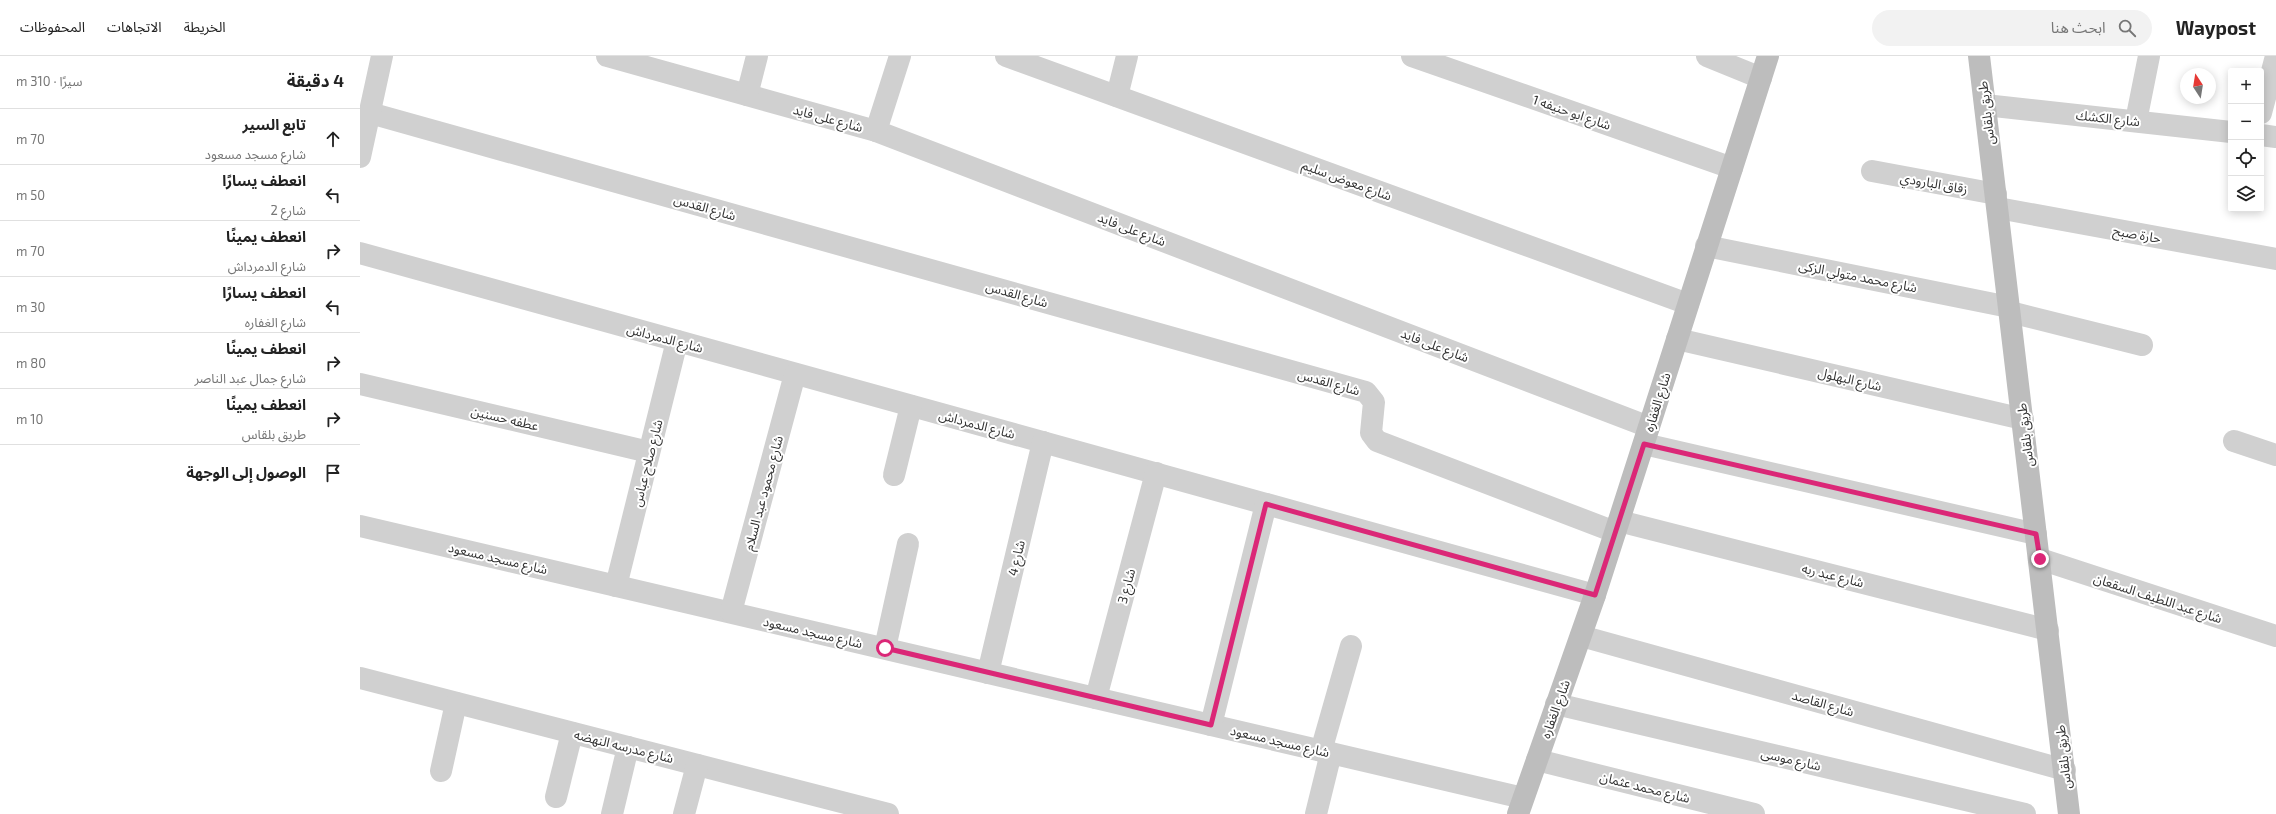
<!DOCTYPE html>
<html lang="ar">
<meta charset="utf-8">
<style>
body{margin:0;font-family:"Exo 2","Noto Sans Arabic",sans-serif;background:#f2f2f2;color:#222;direction:rtl}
.controls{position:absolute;right:12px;top:12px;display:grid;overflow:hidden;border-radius:4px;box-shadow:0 2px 10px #0003}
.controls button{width:36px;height:36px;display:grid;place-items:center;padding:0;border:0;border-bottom:1px solid #e0e0e0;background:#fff;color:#222;font:20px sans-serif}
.compass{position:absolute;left:1820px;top:12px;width:36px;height:36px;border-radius:50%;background:#fff;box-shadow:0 2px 10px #0003;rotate:348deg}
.stop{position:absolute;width:12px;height:12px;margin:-9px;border:3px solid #db2777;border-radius:50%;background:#fff}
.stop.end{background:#db2777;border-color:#fff;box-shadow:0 1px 4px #0008}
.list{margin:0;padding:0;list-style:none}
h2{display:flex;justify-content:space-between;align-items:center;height:52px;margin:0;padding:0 16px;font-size:17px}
h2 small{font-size:13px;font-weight:400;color:#767676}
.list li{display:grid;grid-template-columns:26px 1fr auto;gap:12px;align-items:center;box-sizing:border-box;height:56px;padding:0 16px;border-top:1px solid #e0e0e0}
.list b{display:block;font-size:15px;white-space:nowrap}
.list p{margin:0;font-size:13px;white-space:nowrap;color:#767676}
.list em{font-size:13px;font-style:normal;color:#767676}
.icon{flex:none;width:22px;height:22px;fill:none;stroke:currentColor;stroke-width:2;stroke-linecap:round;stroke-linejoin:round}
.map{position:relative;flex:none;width:1916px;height:758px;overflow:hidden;direction:ltr}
header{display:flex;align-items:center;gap:24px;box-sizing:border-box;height:56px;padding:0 20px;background:#fff;border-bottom:1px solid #e0e0e0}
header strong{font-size:19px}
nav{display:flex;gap:22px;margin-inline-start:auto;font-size:14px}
.search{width:280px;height:36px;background:#f2f2f2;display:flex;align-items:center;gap:10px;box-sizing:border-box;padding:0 14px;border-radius:22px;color:#767676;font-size:15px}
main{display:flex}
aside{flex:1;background:#fff}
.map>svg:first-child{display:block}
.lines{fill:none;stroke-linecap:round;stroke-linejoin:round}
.street{stroke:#d0d0d0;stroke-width:22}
.secondary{stroke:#bdbdbd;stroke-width:22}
.route{stroke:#db2777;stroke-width:5}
.labels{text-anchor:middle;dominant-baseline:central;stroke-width:4;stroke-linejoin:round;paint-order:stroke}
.street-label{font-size:13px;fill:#333;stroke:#fff}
</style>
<header>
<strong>Waypost</strong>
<div class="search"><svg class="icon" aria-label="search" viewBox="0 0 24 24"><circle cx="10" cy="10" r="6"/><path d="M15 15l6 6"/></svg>ابحث هنا</div>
<nav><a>الخريطة</a><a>الاتجاهات</a><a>المحفوظات</a></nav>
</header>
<main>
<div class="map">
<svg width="1916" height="758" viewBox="0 0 1916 758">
<rect width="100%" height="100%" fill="#fff"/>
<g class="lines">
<!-- street -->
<g class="street">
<polyline points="247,0 516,75 1289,371"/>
<polyline points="646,0 1328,248"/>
<polyline points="1052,0 1372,112"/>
<polyline points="1347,0 1401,22"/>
<polyline points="387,39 397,0"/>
<polyline points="757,40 767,0"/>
<polyline points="1625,49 1871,76"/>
<polyline points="10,57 1006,336 1014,346 1011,377 1017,385 1255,476"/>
<polyline points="1901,57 1916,0"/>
<polyline points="1776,65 1789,0"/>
<polyline points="516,75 540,0"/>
<polyline points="1901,79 1916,81"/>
<polyline points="0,101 22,0"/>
<polyline points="1512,115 1636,138"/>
<polyline points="1638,152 1916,203"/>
<polyline points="1346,190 1649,251"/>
<polyline points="0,197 1235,539"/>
<polyline points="1650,256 1782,289"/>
<polyline points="1317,283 1663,363"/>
<polyline points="0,328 289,396"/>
<polyline points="1874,385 1916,399"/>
<polyline points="1284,388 1676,478"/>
<polyline points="534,419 551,350"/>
<polyline points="1259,465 1688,574"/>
<polyline points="0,470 1163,742"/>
<polyline points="1680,503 1916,580"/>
<polyline points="256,530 317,285"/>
<polyline points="371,556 435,318"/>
<polyline points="1221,580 1705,714"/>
<polyline points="525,592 548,488"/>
<polyline points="628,617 683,386"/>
<polyline points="0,622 528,758"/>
<polyline points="736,642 796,417"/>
<polyline points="1196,648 1665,758"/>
<polyline points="851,669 906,448"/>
<polyline points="961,695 991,590"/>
<polyline points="1177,704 1394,758"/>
<polyline points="81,715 96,647"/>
<polyline points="196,741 212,677"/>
<polyline points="252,758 268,691"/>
<polyline points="324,758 337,709"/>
<polyline points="956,758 971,697"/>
</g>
<!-- secondary -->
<g class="secondary">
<polyline points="1619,0 1709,758"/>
<polyline points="1158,758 1235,539 1408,0"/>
</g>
</g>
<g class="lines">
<!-- route -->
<polyline class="route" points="525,592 851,669 906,448 1235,539 1284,388 1676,478 1680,503"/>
</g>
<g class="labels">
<!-- street labels -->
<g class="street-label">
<text transform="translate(1212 56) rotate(19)">شارع ابو حنيفه 1</text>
<text transform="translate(1626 57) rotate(-97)">طريق بلقاس</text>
<text transform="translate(468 62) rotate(15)">شارع على فايد</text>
<text transform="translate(1748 62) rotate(6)">شارع الكشك</text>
<text transform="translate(987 124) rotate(20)">شارع معوض سليم</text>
<text transform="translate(1574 127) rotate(10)">زقاق البارودي</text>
<text transform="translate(345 151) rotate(16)">شارع القدس</text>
<text transform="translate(772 173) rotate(21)">شارع على فايد</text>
<text transform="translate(1777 178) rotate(10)">حارة صبح</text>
<text transform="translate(1498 220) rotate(11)">شارع محمد متولي الزكى</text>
<text transform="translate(657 238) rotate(16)">شارع القدس</text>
<text transform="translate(305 282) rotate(15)">شارع الدمرداش</text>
<text transform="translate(1075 289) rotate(21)">شارع على فايد</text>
<text transform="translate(1490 323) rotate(13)">شارع البهلول</text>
<text transform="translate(969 326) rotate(16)">شارع القدس</text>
<text transform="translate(1297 346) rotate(-73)">شارع الغفاره</text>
<text transform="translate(145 362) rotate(13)">عطفه حسنين</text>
<text transform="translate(617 368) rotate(15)">شارع الدمرداش</text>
<text transform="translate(1665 379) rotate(-97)">طريق بلقاس</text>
<text transform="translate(287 407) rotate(-76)">شارع صلاح عباس</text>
<text transform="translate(403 437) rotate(-75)">شارع محمود عبد السلام</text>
<text transform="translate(138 502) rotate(13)">شارع مسجد مسعود</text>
<text transform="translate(656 502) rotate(-77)">شارع 4</text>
<text transform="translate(1473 519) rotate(14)">شارع عبد ربه</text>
<text transform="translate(766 530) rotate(-75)">شارع 3</text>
<text transform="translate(1798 542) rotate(18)">شارع عبد اللطيف السقعان</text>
<text transform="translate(453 576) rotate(13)">شارع مسجد مسعود</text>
<text transform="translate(1463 647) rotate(16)">شارع القاصد</text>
<text transform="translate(1195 653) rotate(-70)">شارع الغفاره</text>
<text transform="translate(920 685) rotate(13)">شارع مسجد مسعود</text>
<text transform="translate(264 690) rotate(14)">شارع مدرسه النهضه</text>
<text transform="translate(1703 701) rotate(-96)">طريق بلقاس</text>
<text transform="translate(1431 703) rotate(13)">شارع موسى</text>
<text transform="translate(1285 731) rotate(14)">شارع محمد عثمان</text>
</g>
</g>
</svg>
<div class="controls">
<button>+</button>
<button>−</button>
<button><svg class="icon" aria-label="locate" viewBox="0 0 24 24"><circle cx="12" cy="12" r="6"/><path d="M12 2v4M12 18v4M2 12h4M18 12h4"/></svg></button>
<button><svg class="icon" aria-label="layers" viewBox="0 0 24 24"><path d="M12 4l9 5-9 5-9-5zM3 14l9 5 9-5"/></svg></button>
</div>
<svg class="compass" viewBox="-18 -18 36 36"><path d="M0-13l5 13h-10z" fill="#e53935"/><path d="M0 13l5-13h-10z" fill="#767676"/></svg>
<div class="stop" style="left:525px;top:592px"></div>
<div class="stop end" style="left:1680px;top:503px"></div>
</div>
<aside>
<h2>4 دقيقة<small>سيرًا · 310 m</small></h2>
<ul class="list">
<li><svg class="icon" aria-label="ahead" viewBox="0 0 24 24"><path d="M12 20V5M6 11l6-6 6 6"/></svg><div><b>تابع السير</b><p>شارع مسجد مسعود</p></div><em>70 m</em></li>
<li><svg class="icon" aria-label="left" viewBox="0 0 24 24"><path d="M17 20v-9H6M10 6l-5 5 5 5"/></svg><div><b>انعطف يسارًا</b><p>شارع 2</p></div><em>50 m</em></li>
<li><svg class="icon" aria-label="right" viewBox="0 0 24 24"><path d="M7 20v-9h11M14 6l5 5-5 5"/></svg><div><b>انعطف يمينًا</b><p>شارع الدمرداش</p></div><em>70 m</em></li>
<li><svg class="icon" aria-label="left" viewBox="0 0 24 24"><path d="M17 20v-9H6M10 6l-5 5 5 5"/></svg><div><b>انعطف يسارًا</b><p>شارع الغفاره</p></div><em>30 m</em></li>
<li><svg class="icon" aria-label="right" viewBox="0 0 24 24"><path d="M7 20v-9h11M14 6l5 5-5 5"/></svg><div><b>انعطف يمينًا</b><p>شارع جمال عبد الناصر</p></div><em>80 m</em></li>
<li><svg class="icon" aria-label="right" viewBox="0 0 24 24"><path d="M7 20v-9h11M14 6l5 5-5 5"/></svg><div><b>انعطف يمينًا</b><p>طريق بلقاس</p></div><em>10 m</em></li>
<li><svg class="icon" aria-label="arrive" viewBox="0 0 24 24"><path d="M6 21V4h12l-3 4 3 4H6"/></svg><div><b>الوصول إلى الوجهة</b></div></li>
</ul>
</aside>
</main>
